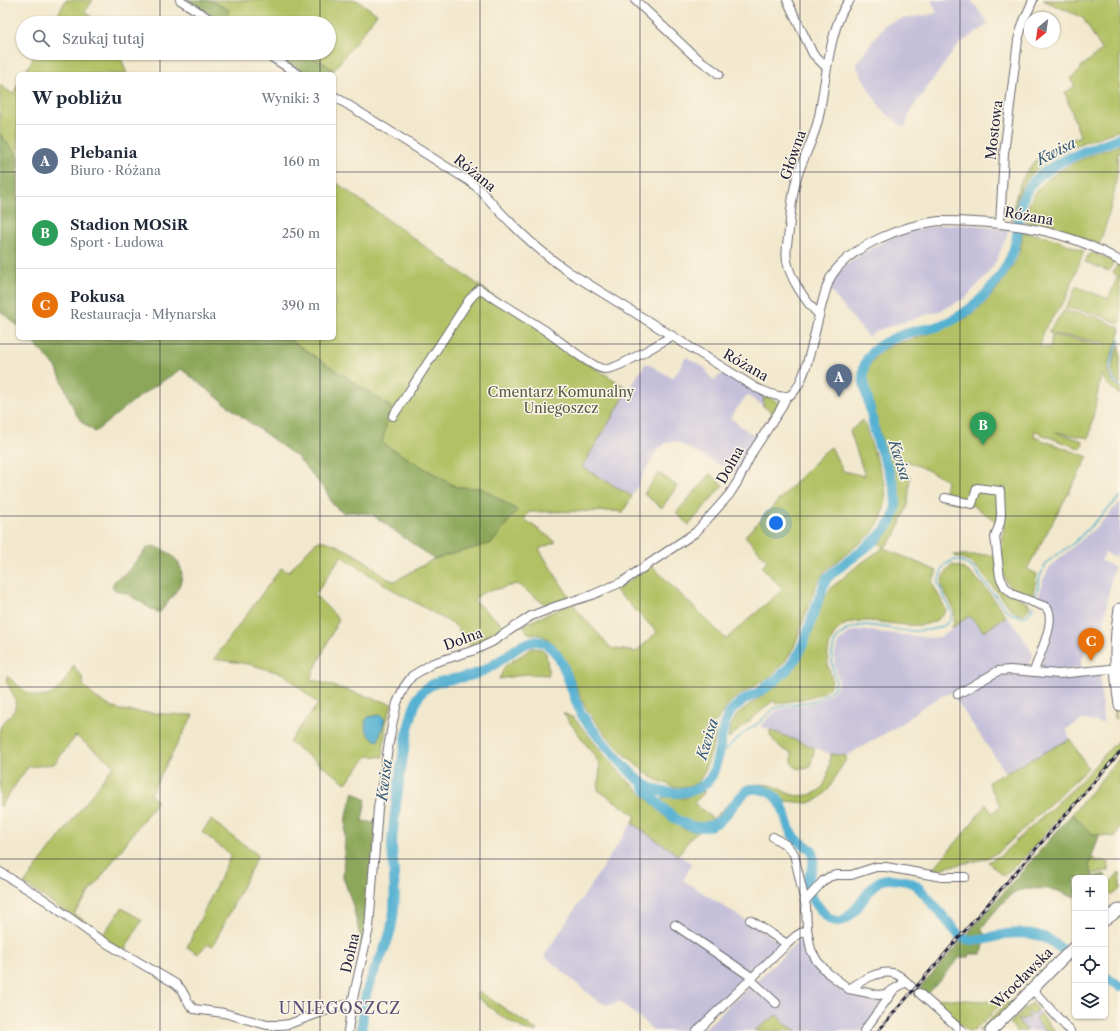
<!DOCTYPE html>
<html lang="pl">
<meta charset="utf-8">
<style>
body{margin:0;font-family:"Libre Caslon Text",serif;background:#f2f2f3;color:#1f2937}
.controls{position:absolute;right:12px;bottom:12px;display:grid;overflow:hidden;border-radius:6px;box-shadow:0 1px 3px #0004}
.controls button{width:36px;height:36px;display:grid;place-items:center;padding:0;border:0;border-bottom:1px solid #e0e1e3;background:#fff;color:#1f2937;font:20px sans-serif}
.compass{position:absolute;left:1024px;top:12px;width:36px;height:36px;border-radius:50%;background:#fff;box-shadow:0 1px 3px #0004;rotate:209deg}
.you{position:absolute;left:776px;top:523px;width:14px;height:14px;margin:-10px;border:3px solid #fff;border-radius:50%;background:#1a73e8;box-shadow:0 0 0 6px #1a73e833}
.badge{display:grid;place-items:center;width:26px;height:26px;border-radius:50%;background:#111827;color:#fff;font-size:13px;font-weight:700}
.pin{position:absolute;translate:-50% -33px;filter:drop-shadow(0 1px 2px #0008)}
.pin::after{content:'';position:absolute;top:21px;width:14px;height:12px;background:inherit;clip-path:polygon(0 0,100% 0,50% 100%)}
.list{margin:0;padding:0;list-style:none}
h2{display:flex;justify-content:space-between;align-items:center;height:52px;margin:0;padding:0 16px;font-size:17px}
h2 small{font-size:13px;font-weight:400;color:#747a83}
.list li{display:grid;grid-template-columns:26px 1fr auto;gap:12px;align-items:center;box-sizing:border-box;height:72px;padding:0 16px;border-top:1px solid #e0e1e3}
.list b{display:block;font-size:15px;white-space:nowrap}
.list p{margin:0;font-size:13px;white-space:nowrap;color:#747a83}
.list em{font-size:13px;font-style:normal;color:#747a83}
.icon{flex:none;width:22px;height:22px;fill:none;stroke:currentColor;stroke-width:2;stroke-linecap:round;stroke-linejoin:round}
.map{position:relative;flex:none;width:1120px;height:1031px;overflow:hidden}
.search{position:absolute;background:#fff;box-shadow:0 1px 3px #0004;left:16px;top:16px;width:320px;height:44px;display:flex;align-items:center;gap:10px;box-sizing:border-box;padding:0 14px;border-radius:22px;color:#747a83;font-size:15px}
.panel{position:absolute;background:#fff;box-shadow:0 1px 3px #0004;left:16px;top:72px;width:320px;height:268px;border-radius:6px}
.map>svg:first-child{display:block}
.industrial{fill:#c5c0da}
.green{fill:#b1c164;stroke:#6a7250}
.forest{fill:#8ca75a;stroke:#57644a}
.water{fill:#54b1d2;stroke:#3b6a86}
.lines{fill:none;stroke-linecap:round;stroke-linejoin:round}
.stream{stroke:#54b1d2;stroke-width:1.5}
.river{stroke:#54b1d2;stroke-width:10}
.minor-casing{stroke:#6b676e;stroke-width:10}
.major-casing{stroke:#6b676e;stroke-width:13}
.minor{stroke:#fff;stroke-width:8}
.major{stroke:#fff;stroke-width:11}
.rail-casing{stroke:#22223b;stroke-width:3}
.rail{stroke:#fcf5e5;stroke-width:1.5;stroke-dasharray:4.5;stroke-linecap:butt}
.grid{fill:none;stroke:#22223b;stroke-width:1;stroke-opacity:0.55}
.labels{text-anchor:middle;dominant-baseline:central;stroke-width:3;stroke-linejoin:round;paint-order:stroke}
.street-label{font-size:14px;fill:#22223b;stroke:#fcf5e5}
.park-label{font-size:14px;fill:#545a49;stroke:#fcf5e5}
.water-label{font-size:15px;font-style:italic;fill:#365b77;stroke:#fcf5e5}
.quarter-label{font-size:16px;letter-spacing:1px;fill:#574e76;stroke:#fcf5e5}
</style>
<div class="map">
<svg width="1120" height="1031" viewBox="0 0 1120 1031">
<rect width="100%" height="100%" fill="#fcf5e5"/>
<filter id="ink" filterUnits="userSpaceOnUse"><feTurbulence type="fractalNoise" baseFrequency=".025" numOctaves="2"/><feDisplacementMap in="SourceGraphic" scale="8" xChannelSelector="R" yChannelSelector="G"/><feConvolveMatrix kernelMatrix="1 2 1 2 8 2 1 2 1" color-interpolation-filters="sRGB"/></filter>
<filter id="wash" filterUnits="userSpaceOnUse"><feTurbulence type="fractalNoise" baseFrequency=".012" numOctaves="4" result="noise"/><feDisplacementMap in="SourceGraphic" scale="16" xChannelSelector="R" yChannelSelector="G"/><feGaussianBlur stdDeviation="0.9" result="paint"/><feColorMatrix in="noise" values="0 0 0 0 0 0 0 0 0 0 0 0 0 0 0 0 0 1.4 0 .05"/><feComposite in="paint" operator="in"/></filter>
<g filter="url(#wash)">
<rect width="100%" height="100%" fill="#f2e8cd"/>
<!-- industrial -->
<g class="industrial">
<polygon points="931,0 971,0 989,24 958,45 911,110 905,128 884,112 870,92 856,64 885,24 897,20 937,13"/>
<polygon points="943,225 974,225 1009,230 997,259 987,275 965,298 942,310 878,330 868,337 830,290 834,278 843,268 853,260 866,251 884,241 901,232"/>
<polygon points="686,357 705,368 710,377 715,380 719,376 724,374 764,397 763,406 747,395 730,418 756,437 737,474 677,442 674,441 666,443 657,450 632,496 582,467 629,389 646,363 672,378 676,374"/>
<polygon points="1120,502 1120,550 1115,557 1105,553 1101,561 1115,567 1112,573 1103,630 1085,628 1083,651 1085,651 1084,657 1081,658 1081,668 1050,671 1040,668 1051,628 1055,607 1038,602 1043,580 1050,567 1101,523"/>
<polygon points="969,616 984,632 1006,616 1016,627 1033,654 1029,667 1011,666 994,670 962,690 941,696 923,707 898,726 846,756 831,754 760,726 777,710 817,702 835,690 839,681 835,666 835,653 838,643 849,633 858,630 931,638 940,637"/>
<polygon points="1002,674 1100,674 1103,723 1083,720 1066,729 1070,739 1006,773 954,697 964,696 997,675"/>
<polygon points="632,823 692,864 683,880 781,943 745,981 691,1031 655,1031 619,1001 613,1004 608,1005 597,1001 544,956"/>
<polygon points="799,941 802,942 810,960 819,969 833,981 834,984 841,990 883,1002 862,1031 797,1031 785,1024 777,1015 754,1031 702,1031"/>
<polygon points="1032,1003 1055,1031 1016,1031 1010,1023"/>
</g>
<!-- green -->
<g class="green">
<polygon points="66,0 93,0 85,12 100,23 53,23"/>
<polygon points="210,0 357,0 377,14 334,70 308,53 329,53 329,23 233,23 224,18 229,10"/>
<path d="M 1043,0 L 1120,0 L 1120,130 C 1082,143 1034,154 1018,196 C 1016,204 1015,212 1013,220 L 1011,220 C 1017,187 1023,164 1055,147 C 1063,143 1072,140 1080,136 L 1065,93 L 1075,86 L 1070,79 L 1080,71 L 1081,67 L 1102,50 L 1083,18 Z"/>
<polygon points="36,53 119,53 127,74 24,74"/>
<polygon points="18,84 18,156 0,134 0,85 13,94"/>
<path d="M 1120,145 L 1120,152 L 1117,154 C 1120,179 1108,220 1099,245 L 1062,231 L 1026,222 C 1026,216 1027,209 1029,204 C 1043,170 1088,156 1120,145 Z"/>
<path d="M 334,181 L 587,363 L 629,389 L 582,467 L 632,496 L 622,514 L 619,511 L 529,512 L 524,519 L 556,542 L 539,549 L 570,598 L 546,605 L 517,584 L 482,593 L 474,601 L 505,627 L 470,646 L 456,626 L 390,588 L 341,556 L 315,595 L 339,619 L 310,679 L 392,704 L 386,723 L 383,757 L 368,756 L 346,783 L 289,742 L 318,704 L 284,674 L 248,664 L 214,659 L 281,568 L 288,572 C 295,566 311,544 319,541 C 328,538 364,559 372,566 C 379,571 385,580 395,581 L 434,559 L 492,543 L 517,510 L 481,488 L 456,487 L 381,443 L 391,407 L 287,338 L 334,338 Z"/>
<path d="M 1022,232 L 1049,237 L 1084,251 L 1066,298 L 1044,330 L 1040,346 L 1050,348 L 1052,335 L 1106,345 L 1107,343 L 1049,333 L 1049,331 L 1064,311 L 1097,317 L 1120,328 C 1120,350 1093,369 1120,388 L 1120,395 L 1108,385 L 1101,375 L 1089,438 L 1055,432 L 1083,441 L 1081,449 L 1043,435 L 1035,430 L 1034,437 L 1088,457 L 1027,569 L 1037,574 L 1032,598 C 1028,597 1023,596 1020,594 C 995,582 1002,550 1004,527 L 974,506 L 943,500 L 947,481 L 940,476 L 907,461 L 898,473 L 910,476 L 908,505 L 895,536 L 884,548 L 937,571 L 932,583 L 946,610 C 927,643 871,610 844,625 C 831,632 826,651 828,665 C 831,677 836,683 824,692 C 817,697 785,702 776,704 L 774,700 L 728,739 L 730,728 L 738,713 L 777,685 L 799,660 L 810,634 L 817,608 L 832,587 L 857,566 L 883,548 L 879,544 L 897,517 L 900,501 L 883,445 L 866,374 C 869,366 872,359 879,354 C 887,346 898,343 909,340 C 930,333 952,327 971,315 C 984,307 995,292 1004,279 C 1016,262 1022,254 1022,232 Z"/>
<polygon points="1093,253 1114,261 1109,271 1085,262 1088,255"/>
<polygon points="1117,265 1120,267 1120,324 1097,314 1065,308 1071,299 1076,286 1108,299 1118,276 1113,273"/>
<path d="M 1120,344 L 1120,384 C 1106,373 1114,356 1120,344 Z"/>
<polygon points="764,395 779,403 774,414 763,406"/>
<path d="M 863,420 L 885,484 L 886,500 L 882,517 L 871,534 L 825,571 L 816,585 L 794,647 L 786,660 L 771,676 L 731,701 L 713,726 C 714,728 715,729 716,731 C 716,739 704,776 699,781 C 694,787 680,787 672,787 C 666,782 659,782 653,778 C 629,761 606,737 589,713 C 574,691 567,644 540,635 C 536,634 532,634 528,633 L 523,625 L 573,603 L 578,611 L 611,648 L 636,652 L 657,632 L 615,590 L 652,566 L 726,639 L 783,589 L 762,567 L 767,560 L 745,536 L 823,453 L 831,447 L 843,471 L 865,476 L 850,431 Z"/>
<polygon points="659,473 677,486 662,508 644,494"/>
<polygon points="710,474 723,485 689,525 676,513"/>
<polygon points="953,555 995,555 1000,584 1030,605 1029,609 1023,614 1016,613 1011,609 979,570 969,561"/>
<path d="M 952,565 C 974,567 993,599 1006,616 L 984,632 L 969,616 L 952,628 C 954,623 955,617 954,612 C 949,590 930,589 952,565 Z"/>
<polygon points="532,648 542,649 546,653 549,675 527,674 499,679 505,666"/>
<path d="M 74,665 L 77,671 L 82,676 L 83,685 L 95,697 L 111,707 L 120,710 L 162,714 L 193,715 L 150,795 L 157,801 L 74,914 L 104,933 L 122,908 L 142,920 L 124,951 L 24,884 L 114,765 L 76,736 L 54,764 L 28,767 L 0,807 L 0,727 C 4,721 9,717 13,712 C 20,703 10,689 6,681 L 7,676 C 14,682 25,692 32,695 C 54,703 65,681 74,665 Z"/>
<polygon points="1111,681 1112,682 1117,719 1116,720 1114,718"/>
<polygon points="563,713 574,718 610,762 627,780 654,805 672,821 684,829 699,832 694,834 678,855 632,823 636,816 598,790 600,767 596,758"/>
<path d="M 770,730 L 815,748 L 810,767 C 805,770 795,770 792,763 C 791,760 792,756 792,753 C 781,749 776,745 770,735 Z"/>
<polygon points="1070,739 1088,768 1000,851 986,859 932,870 966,831 986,804 992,813 1000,806 988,782"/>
<polygon points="1118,740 1120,740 1120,748 1021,861 1003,876 988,862 1001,855 1077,785"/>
<path d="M 831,754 L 846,756 L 846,759 L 828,790 L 819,799 L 809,803 L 785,801 L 775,793 L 757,785 L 748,785 C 756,784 763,784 770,785 C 778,787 785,793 793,795 C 804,797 818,795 824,785 C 829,776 829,764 831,754 Z"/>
<polygon points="1120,757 1120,826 1115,837 1093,834 1072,814"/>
<path d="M 699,790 L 705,792 L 694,803 L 713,819 L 731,801 C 727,809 720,821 711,824 C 692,829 670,816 660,801 L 662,798 L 665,797 L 685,798 Z"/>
<polygon points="211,820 258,855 213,946 208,944 198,954 187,947 231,855 202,832"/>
<polygon points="1092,858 1095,859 1095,861 1099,862 1100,860 1108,862 1109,871 1092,874 1089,866"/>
<path d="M 1120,873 L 1120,889 L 1112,896 C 1104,886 1112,879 1120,873 Z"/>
<polygon points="480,992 538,1031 527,1031 498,1014 477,997"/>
<polygon points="932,998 999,1002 1001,1004 974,1031 968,1031 933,1001"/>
<polygon points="1015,999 1015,1001 985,1031 978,1031 1005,1004"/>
<polygon points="1032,1003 1038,1010 1032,1015 1029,1012 1027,1014 1030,1017 1028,1019 1026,1017 1023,1020 1021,1018 1018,1020 1027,1031 1016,1031 1010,1023"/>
<polygon points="1040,1014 1055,1031 1049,1031 1047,1029 1045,1031 1035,1019"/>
<polygon points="777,1015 785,1024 797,1031 754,1031"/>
</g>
<!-- forest -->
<g class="forest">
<polygon points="187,0 210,0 229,10 225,18 233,23 224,23"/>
<polygon points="272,53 308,53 334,70 330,74 306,74"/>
<polygon points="0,134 18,156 18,326 0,311"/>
<polygon points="29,338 287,338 391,407 382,443 456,487 481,488 517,510 492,543 434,559 371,514 352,512 344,513 339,510 333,505 326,491 297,457 245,419 181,369 137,398 95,432 82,422 76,414 56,367"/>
<path d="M 153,546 C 168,550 186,562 181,581 C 178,592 167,603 160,612 L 156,612 L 128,594 L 115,590 L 112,586 L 115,580 L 126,573 L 147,548 Z"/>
<polygon points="354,792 366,800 362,821 376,823 367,925 360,954 361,941 353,906 343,877 346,816"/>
<path d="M 1072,814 L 1093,834 L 1099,836 L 1089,866 L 1093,877 L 1104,874 L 1106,876 L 1105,878 L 1075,878 L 1075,897 C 1067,896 1062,892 1055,890 C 1046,888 1025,888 1017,891 C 1008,894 987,921 981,929 L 986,936 L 982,954 L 970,954 L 969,957 L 960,957 L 927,995 L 919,989 Z"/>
</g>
<!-- water -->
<path class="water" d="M 380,715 L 385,719 L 378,741 C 368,738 361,725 368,717 Z"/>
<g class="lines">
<!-- stream -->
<g class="stream">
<path d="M 1120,339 C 1113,354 1102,375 1120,386"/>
<polyline points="1035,600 1040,576 1046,564 1052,558 1074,543 1120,497"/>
<path d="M 718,756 L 745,732 L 756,725 L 775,708 L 817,700 L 833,689 L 836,682 C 834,671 830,660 833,649 C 835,639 839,635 847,630 C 867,620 887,629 907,631 C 918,631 928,631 938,628 C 945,626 951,622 952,614 L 938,583 L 941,573 L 944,566 L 948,563 L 954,560 L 961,561 L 973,568 L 1008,612 C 1019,617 1029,620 1033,606"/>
</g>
<!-- river -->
<g class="river">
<path d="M 644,787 C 660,805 677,829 704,827 C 710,826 713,825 718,822 C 729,813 736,799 748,790 C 754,788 759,788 766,791 C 787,800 782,815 791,832 C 794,840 806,845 812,850 C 813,855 814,861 813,866 C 811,872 807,879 807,886 C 808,894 816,904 821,910 C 848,945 862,888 882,880 C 886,879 893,879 898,880 C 907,880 913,882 920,889 L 958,934"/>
<path d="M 963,938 C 980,943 989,938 1005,934 C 1014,933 1024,933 1033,934 C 1054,938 1059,950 1075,959"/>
<polyline points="1105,977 1120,986"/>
<path d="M 361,1031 C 363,1018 363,1004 367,991 C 373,968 388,949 392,924 C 395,909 395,892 394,877 C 394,866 392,855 392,845 C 392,832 395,818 396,805 C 400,775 403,747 411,718 C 414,708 416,697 424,690 C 436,679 454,680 469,676 C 479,674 489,668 498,662 C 512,653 528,634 546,644 C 566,656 571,695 582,715 C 591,729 601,740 612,752 C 632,775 650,798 684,792 C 695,790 705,787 711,777 C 722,757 718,726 733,709 C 740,701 750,697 759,692 C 775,682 790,669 799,653 C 808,635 813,612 821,593 C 823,588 824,583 827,578 C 828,577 838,568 839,568 C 857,553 889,535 895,512 C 900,489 885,464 878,443 C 873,428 871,411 867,396 C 864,382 860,371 868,358 C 876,343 900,335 915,331 C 923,329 931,329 939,326 C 954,321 967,312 979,301 C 996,284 1011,265 1016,241 C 1020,222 1018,203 1029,187 C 1046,163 1093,148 1120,138"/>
</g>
</g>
</g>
<g filter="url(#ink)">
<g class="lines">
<defs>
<g id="minor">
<polyline points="180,0 216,23"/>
<polyline points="635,0 693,55 719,74"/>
<polyline points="787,0 813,54 827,68"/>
<polyline points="265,53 298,74"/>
<path d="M 334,96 L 469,181 L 478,188 C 506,219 534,248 569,272 L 756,388 C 765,391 778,399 788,396 C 810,389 818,297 832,275 C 852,245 904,225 939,221 C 1000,221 1066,228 1120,261"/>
<polyline points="1000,224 1004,154 1018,40 1023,23 1033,0"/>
<path d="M 819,315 C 806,302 790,279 787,261 C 785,251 788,240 789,230 C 791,212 792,191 798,174 C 805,154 815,137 819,116 C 825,87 830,21 850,0"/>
<path d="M 393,416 L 469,300 L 479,289 C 501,303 524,317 546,331 C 557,339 593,368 604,369 C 616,371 659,343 672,336"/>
<path d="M 945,498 L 972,504 L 977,488 L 1000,491 L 1001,514 L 1000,523 L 995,537 L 1000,577 L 1005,587 L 1014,595 L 1046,607 C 1058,620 1038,656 1034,672"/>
<polyline points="958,694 998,671 1010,670 1059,674 1120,668"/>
<polyline points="773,837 786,845 794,854 806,907 807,929 811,950 817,961 828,973 849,989 878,995 886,994 906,982"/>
<polyline points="0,872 45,900 96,937 176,984 181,989 190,1005 194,1009 224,1013 267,1025 281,1025 289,1024 336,1007 352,1003"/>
<polyline points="805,901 823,881 829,877 836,875 851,875 876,867 886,867 942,877 965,877"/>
<polyline points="750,920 787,944"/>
<polyline points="675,925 753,978"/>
<polyline points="751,980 776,1003"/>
<path d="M 849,989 C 861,981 881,968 896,974 C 902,977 907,982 911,986"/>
<polyline points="1032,989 1070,1031"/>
<polyline points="919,993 962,1031"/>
<polyline points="348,1031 352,1003 369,928 378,808 392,725 397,703 404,687 412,676 433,663 475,650 492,642 531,616 557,606 592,595 622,582 696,532 729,495 738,481 753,451 780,410 787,396"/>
<polyline points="697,1031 787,944 796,936 807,929"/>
<polyline points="864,1031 893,991"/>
</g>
<g id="major">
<path d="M 1120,609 C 1114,642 1115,673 1120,705"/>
<polyline points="1105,920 1120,909"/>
<polyline points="991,1031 1075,946"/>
</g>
</defs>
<!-- minor casing -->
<use href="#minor" class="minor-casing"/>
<!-- major casing -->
<use href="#major" class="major-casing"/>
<!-- minor -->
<use href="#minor" class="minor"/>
<!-- major -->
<use href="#major" class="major"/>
<defs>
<polyline id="rail" points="878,1031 1120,752"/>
</defs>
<!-- rail casing -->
<use href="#rail" class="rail-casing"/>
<!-- rail -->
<use href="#rail" class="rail"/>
</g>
</g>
<!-- grid -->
<path class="grid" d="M 160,0 L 160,23M 320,0 L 320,23M 480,0 L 480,1031M 640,0 L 640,1031M 800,0 L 800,1031M 960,0 L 960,1031M 160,53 L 160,74M 320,53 L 320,74M 0,172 L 18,172M 334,172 L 1120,172M 160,338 L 160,1031M 320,338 L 320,1031M 0,344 L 1120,344M 0,516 L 1120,516M 0,687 L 1120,687M 0,859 L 1120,859"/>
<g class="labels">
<!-- street labels -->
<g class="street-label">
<text transform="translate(994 130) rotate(-83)">Mostowa</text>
<text transform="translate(793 155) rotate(-71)">Główna</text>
<text transform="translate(475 173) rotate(39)">Różana</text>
<text transform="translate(1029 216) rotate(10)">Różana</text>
<text transform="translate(746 365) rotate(30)">Różana</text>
<text transform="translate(730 465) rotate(-61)">Dolna</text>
<text transform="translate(463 639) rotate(-20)">Dolna</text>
<text transform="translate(350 953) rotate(-77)">Dolna</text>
<text transform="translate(1022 978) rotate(-45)">Wrocławska</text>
</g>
<!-- park labels -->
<g class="park-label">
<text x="561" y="392">Cmentarz Komunalny<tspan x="561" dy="16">Uniegoszcz</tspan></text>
</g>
<!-- water labels -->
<g class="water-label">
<text transform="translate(1056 151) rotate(-27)">Kwisa</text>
<text transform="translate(900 460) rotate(72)">Kwisa</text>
<text transform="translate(707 739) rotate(-73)">Kwisa</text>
<text transform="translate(384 780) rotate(-83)">Kwisa</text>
</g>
<!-- quarter labels -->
<g class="quarter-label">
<text x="340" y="1008">UNIEGOSZCZ</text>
</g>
</g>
</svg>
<div class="controls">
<button>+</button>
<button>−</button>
<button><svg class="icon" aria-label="locate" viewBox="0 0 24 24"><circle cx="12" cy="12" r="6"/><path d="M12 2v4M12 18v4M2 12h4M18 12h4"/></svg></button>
<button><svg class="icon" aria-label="layers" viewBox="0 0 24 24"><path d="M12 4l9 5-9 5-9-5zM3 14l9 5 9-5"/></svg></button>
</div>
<svg class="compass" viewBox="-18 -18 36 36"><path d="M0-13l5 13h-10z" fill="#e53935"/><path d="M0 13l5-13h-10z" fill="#747a83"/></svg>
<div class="you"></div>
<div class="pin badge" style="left:839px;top:397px;background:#5c6f8a">A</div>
<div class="pin badge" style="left:983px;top:445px;background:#2e9e5b">B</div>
<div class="pin badge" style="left:1091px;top:661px;background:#e8710a">C</div>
<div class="search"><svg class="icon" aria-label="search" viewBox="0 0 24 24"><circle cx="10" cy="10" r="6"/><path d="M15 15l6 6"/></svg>Szukaj tutaj</div>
<section class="panel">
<h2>W pobliżu<small>Wyniki: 3</small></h2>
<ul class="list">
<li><span class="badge" style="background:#5c6f8a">A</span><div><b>Plebania</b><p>Biuro · Różana</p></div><em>160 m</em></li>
<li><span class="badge" style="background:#2e9e5b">B</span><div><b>Stadion MOSiR</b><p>Sport · Ludowa</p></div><em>250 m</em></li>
<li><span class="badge" style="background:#e8710a">C</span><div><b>Pokusa</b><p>Restauracja · Młynarska</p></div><em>390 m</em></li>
</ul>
</section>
</div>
